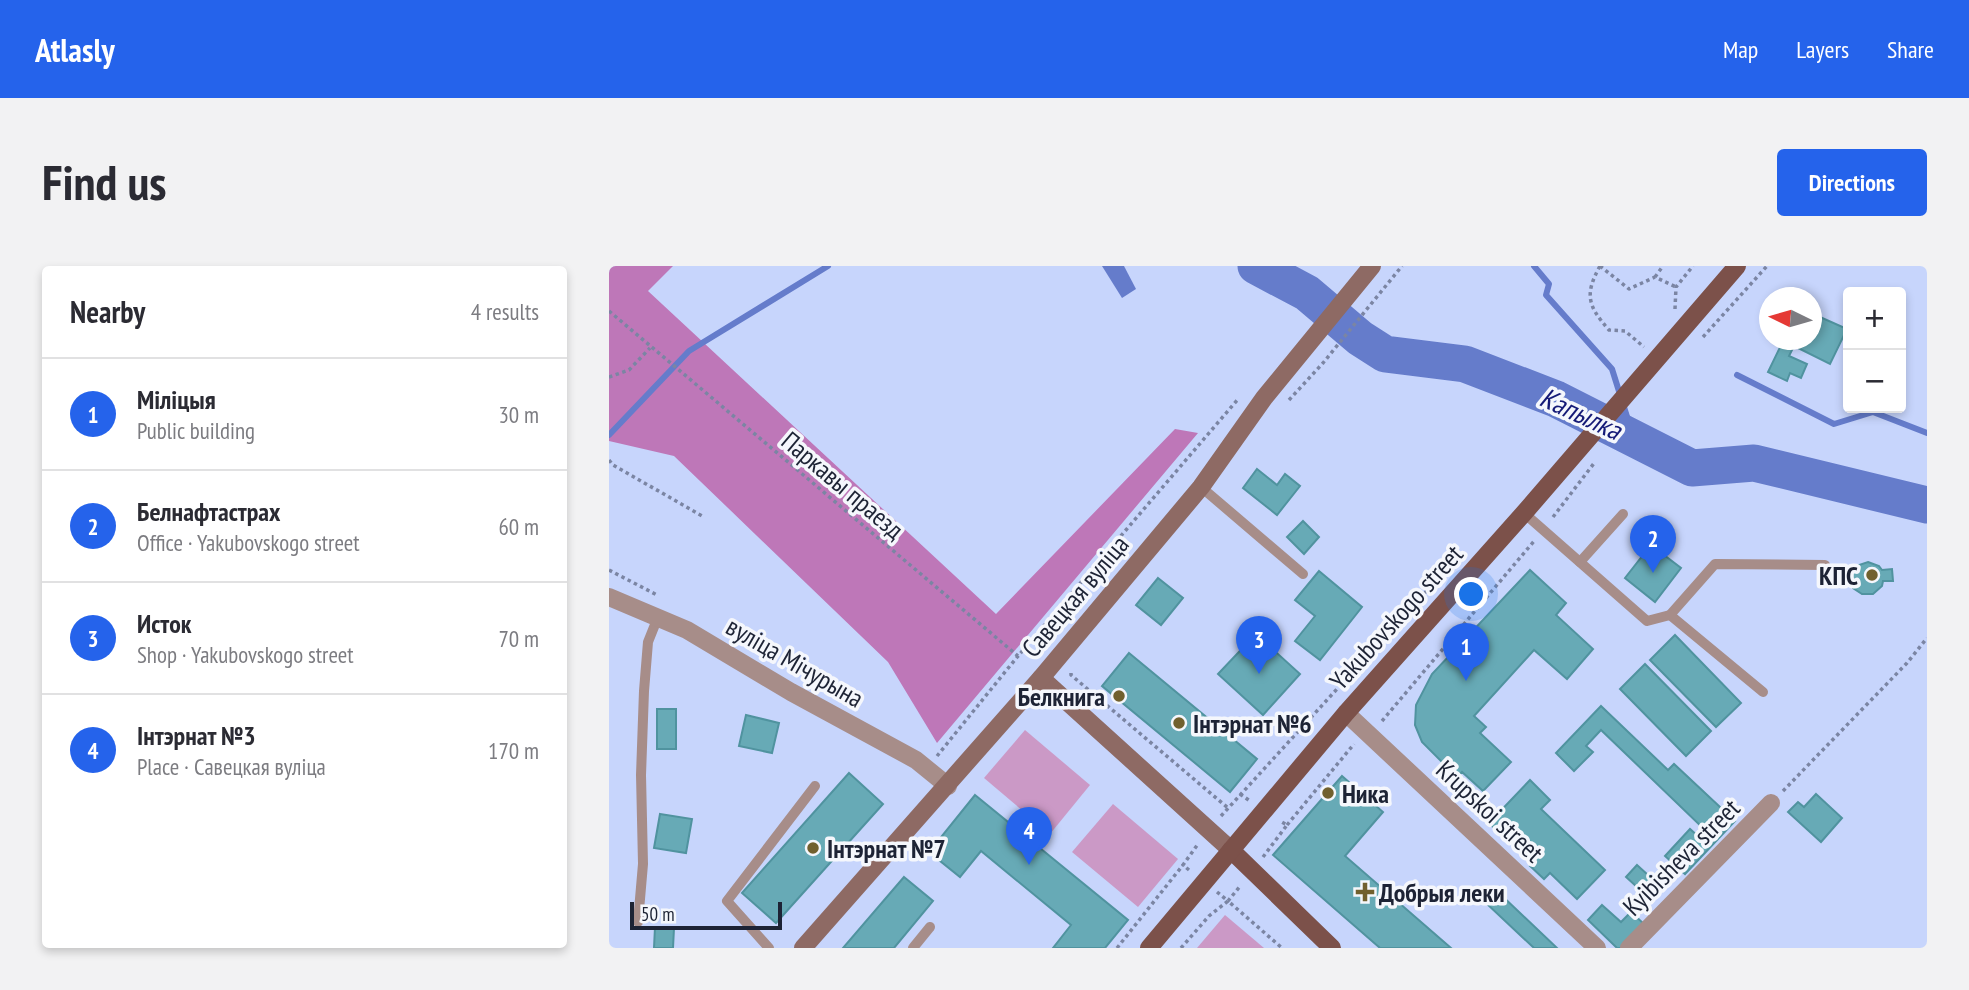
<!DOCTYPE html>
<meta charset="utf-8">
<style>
body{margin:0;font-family:"PT Sans Narrow",sans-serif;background:#f2f2f3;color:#2b2b33}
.controls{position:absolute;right:21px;top:21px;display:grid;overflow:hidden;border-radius:7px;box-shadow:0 4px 10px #0003}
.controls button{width:63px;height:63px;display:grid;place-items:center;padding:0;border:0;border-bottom:2px solid #e1e1e2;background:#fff;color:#2b2b33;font:35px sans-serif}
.compass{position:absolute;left:1150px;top:21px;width:63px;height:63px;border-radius:50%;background:#fff;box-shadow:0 4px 10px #0003;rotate:275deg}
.scale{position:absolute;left:21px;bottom:18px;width:152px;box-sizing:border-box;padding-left:7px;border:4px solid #1d2335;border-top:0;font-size:19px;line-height:24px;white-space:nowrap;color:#1d2335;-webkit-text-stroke:5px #f5f7fc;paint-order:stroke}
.you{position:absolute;left:863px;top:329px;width:24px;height:24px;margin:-18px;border:5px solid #fff;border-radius:50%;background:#1a73e8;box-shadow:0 0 0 10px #1a73e833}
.badge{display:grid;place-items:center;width:46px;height:46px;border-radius:50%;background:#2563eb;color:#fff;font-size:23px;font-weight:700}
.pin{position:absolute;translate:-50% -58px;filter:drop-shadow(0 2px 4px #0008)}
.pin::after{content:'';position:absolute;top:37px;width:24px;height:21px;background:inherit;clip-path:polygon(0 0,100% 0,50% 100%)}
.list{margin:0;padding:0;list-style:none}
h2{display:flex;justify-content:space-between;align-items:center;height:91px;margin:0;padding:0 28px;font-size:30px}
h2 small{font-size:23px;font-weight:400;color:#7c7c81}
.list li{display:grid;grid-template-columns:46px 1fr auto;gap:21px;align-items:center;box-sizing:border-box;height:112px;padding:0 28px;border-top:2px solid #e1e1e2}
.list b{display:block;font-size:26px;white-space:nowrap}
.list p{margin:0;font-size:23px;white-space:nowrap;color:#7c7c81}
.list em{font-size:23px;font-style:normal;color:#7c7c81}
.map{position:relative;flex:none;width:1318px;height:682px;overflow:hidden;border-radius:7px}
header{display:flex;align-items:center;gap:42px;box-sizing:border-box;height:98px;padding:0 35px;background:#2563eb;color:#fff}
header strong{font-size:33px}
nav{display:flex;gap:38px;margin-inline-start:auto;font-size:24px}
.intro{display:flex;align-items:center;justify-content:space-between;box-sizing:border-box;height:168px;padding:0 42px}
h1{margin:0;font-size:49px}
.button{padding:18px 32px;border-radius:7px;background:#2563eb;color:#fff;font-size:24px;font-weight:700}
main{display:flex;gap:42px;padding:0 42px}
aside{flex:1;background:#fff;border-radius:7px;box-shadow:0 4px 10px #0003}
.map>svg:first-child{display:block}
.green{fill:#cb99c6}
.forest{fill:#be77b8}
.water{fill:#657ccb}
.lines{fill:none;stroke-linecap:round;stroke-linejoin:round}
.stream{stroke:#657ccb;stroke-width:6}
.river{stroke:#657ccb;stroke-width:37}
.building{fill:#67aab6;stroke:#50939f;stroke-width:2}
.path{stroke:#7b85a3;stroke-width:3.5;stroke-dasharray:3.5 3.5;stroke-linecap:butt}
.service{stroke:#a78d89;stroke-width:10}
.minor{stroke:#a78d89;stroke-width:18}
.secondary{stroke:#8e6a64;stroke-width:18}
.primary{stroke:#7c514a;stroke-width:18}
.poi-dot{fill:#71602e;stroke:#f5f7fc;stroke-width:2.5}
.labels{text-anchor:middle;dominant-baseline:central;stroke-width:7;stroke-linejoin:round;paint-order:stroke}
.street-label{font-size:26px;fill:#1d2335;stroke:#f5f7fc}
.poi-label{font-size:26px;font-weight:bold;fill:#1d2335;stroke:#f5f7fc;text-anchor:start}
.water-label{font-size:28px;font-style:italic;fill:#151a77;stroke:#f5f7fc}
</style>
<header>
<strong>Atlasly</strong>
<nav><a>Map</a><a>Layers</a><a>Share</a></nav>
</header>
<div class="intro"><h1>Find us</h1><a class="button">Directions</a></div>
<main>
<aside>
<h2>Nearby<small>4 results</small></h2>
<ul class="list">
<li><span class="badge">1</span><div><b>Міліцыя</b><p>Public building</p></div><em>30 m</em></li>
<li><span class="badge">2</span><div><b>Белнафтастрах</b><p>Office · Yakubovskogo street</p></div><em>60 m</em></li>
<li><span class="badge">3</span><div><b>Исток</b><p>Shop · Yakubovskogo street</p></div><em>70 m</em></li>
<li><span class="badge">4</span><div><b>Інтэрнат №3</b><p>Place · Савецкая вуліца</p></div><em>170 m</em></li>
</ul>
</aside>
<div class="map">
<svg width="1318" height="682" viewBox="0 0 1318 682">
<rect width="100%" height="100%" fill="#c7d5fc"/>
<!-- green -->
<g class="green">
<polygon points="416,464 481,519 441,568 375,512"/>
<polygon points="504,538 569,593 529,641 463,586"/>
<polygon points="616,649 655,682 588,682"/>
</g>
<!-- forest -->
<polygon class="forest" points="0,0 64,0 39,25 387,348 566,163 589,167 328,477 279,396 65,190 0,175"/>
<!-- water -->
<polygon class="water" points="493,0 515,0 527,23 513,32"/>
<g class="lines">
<!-- stream -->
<g class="stream">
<polyline points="925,0 940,18 937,29 1003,103 1025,173"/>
<polyline points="1128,109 1225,158 1264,146 1318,167"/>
<polyline points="0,169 80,85 219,0"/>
</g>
<!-- river -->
<polyline class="river" points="647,0 698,27 751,72 776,88 856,98 947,133 1083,202 1145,197 1318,239"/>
</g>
<!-- building -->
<g class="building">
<polygon points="1202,47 1238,63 1221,98 1185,80 1188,74 1202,74"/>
<polygon points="1174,75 1185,80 1180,90 1198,98 1192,112 1181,107 1178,115 1159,106"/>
<polygon points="648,203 668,219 676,208 691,220 668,249 634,222"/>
<polygon points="694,255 710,271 695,288 678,271"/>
<polygon points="1042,279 1072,302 1046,336 1016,312"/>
<polygon points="1259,296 1270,300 1273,304 1283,303 1284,315 1274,315 1273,320 1264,328 1253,328 1244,322 1241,313 1247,300"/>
<polygon points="921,304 957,337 947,349 984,383 958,413 925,384 865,450 877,461 871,467 902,496 874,525 853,506 848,511 813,476 806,459 807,439 823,408"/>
<polygon points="710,305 753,341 711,394 686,375 706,350 686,334"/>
<polygon points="549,312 574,332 552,359 527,339"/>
<polygon points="647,368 691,408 654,449 609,408"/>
<polygon points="1066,369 1132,437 1107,461 1041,394"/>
<polygon points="520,387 648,493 621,526 493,420"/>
<polygon points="1036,398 1102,465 1077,490 1011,423"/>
<polygon points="992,440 1059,504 1065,498 1126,555 1076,608 1056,590 1081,563 1090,571 1096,564 992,464 977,480 984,486 965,505 947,487"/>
<rect x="48" y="443" width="19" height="40"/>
<polygon points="137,449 170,457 163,487 130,480"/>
<polygon points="240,507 274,538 167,657 133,627"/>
<polygon points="733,510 774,546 736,590 842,682 771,682 664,589"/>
<polygon points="921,514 941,534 932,543 996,604 968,633 941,607 935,613 921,600 927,593 902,569 897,574 880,557"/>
<polygon points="1207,528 1233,552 1212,576 1179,546 1189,536 1195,541"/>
<polygon points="366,529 519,654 496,682 444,682 462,659 372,585 351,611 320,586"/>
<polygon points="51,548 83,553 77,587 45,582"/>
<polygon points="1028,599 1050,619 1039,631 1017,611"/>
<polygon points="295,611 324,635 285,682 234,682"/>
<polygon points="889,626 948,682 925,682 878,638"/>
<polygon points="993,639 1012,656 1022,646 1035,658 1013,682 1008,682 979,654"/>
<polygon points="46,661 65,662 64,682 45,682"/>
</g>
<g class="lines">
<!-- path -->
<g class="path">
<path d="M 991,0 C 975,29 979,40 1000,64 L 1016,65 L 1035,81"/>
<polyline points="991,0 1020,23 1046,11 1067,21"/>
<polyline points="1046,11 1054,0"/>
<polyline points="1066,43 1067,21 1084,0"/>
<polyline points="0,45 409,390 630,132"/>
<polyline points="1094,71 1158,0"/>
<polyline points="0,111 20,104 41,82"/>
<polyline points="680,134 714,97 793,0"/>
<polyline points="0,194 4,199 95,251"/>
<polyline points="944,251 986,196"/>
<polyline points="0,304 48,329"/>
<polyline points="439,355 450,366"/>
<polyline points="462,407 462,409 619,542"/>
<polyline points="773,455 926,274"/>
<polyline points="328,490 409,390"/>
<polyline points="1174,525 1298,397 1318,372"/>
<polyline points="631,528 641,535"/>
<polyline points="612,550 833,308"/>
<polyline points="678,559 745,478"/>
<polyline points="654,591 678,559 671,555"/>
<polyline points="580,604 574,599 589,578"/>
<polyline points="608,626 619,635 632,619"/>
<polyline points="508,682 574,599"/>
<polyline points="572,682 600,650 619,635 673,682"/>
</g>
<!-- service -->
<g class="service">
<polyline points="592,221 694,308"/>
<polyline points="915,247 1038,355 1061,349 1106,298 1216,299"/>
<polyline points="971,296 1014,248"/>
<polyline points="1061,349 1154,426"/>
<polyline points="29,656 34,598 32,509 35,425 39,376 49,351"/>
<polyline points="160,682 118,635 206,520"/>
<polyline points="304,682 321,661"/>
</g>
<!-- minor -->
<g class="minor">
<polyline points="0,331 78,364 182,426 307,494 339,520"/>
<polyline points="737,447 988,682"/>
<polyline points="1020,682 1162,537"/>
</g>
<!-- secondary -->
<g class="secondary">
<polyline points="432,412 622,584"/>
<polyline points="194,682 432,412 592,221 655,132 763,0"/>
</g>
<!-- primary -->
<g class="primary">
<polyline points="622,584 723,682"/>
<polyline points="540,682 737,447 915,247 1128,0"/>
</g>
</g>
<!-- markers -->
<g class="poi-dot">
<circle cx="1263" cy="309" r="7"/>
<circle cx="510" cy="430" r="7"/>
<circle cx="570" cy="457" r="7"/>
<circle cx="719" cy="527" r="7"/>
<circle cx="204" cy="582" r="7"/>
<path d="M752.5 615.5h7v7h7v7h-7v7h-7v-7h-7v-7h7z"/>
</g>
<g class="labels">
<!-- street labels -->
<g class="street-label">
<text transform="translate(234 219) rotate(40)">Паркавы праезд</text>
<text transform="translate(466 330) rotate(-50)">Савецкая вуліца</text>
<text transform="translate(787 351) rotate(-48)">Yakubovskogo street</text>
<text transform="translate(186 396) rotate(30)">вуліца Мічурына</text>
<text transform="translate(881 545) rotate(43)">Krupskoi street</text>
<text transform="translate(1072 591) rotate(-45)">Kyibisheva street</text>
</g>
<!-- poi labels -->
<g class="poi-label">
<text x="1249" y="309" text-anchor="end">КПС</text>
<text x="496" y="430" text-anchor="end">Белкнига</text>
<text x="584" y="457">Інтэрнат №6</text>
<text x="733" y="527">Ника</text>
<text x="218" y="582">Інтэрнат №7</text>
<text x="770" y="626">Добрыя леки</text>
</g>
<!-- water labels -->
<g class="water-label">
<text transform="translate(972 147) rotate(25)">Капылка</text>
</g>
</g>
</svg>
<div class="controls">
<button>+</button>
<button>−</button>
</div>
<svg class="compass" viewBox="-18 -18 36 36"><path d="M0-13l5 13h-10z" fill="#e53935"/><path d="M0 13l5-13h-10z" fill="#7c7c81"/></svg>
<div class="scale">50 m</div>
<div class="you"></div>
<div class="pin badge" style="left:857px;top:415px">1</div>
<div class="pin badge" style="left:1044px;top:307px">2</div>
<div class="pin badge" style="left:650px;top:408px">3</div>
<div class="pin badge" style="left:420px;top:599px">4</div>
</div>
</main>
